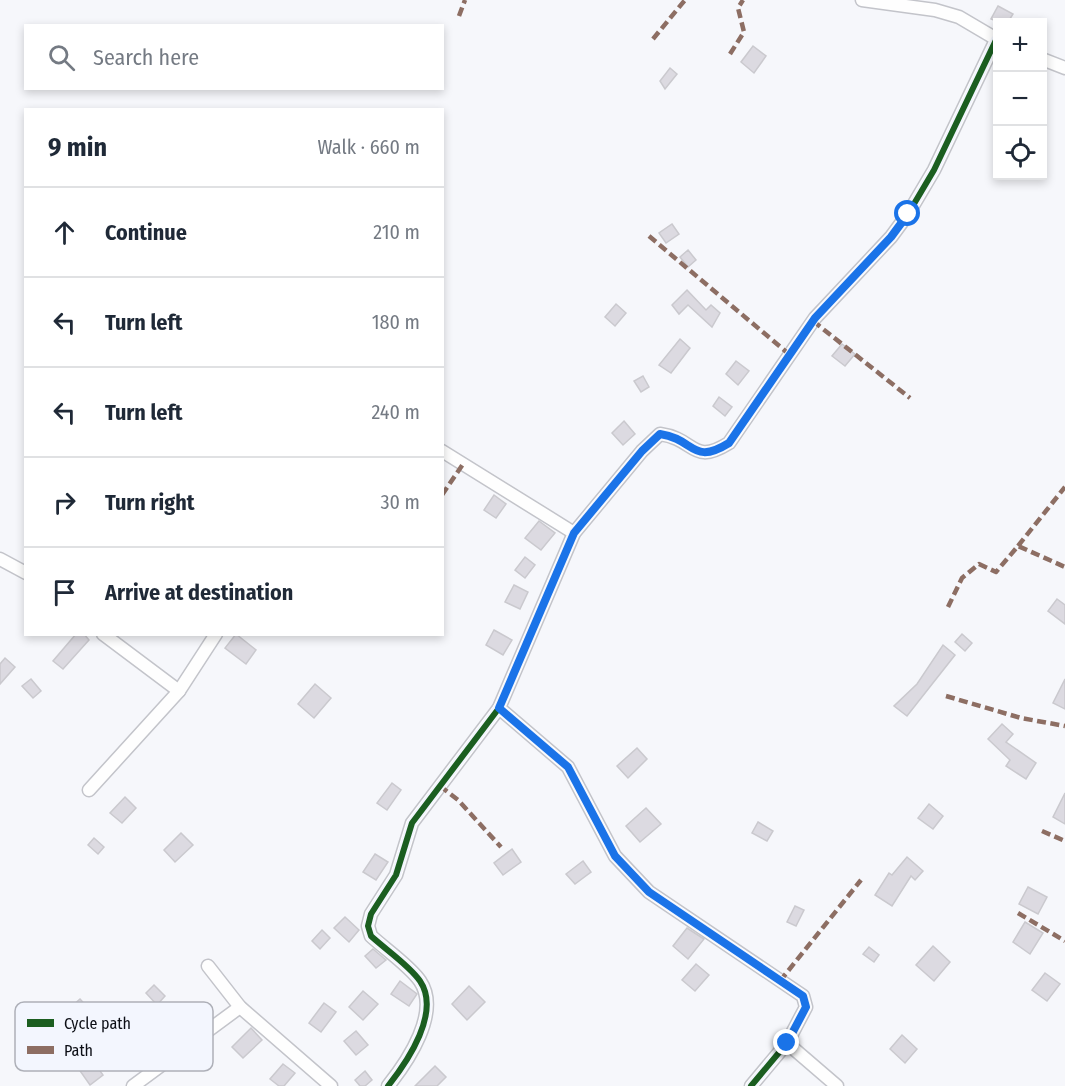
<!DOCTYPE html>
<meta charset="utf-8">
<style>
body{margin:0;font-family:"Fira Sans Condensed",sans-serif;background:#f2f2f3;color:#1f2937}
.controls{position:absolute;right:18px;top:18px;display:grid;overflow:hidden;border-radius:0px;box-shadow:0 3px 9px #0003}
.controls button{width:54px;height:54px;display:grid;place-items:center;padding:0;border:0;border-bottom:2px solid #e0e1e3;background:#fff;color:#1f2937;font:30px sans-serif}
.stop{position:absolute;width:18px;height:18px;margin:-14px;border:4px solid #1a73e8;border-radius:50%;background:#fff}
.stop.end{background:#1a73e8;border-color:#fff;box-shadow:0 2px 6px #0008}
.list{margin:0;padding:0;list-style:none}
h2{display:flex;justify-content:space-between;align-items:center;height:78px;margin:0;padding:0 24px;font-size:26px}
h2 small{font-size:20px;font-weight:400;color:#747a83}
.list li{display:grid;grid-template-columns:39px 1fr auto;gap:18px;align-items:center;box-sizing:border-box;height:90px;padding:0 24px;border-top:2px solid #e0e1e3}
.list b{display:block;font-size:22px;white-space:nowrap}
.list em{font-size:20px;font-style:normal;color:#747a83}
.icon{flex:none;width:33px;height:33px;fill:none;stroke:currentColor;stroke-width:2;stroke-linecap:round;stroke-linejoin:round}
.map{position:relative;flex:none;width:1065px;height:1086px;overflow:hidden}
.search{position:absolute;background:#fff;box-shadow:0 3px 9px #0003;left:24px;top:24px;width:420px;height:66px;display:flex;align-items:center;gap:15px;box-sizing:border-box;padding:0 21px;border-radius:0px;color:#747a83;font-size:22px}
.panel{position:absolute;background:#fff;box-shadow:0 3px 9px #0003;left:24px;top:108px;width:420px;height:528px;border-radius:0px}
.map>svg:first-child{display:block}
.building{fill:#dcdae1;stroke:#cac9ce;stroke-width:1.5}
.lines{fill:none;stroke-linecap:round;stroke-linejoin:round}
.minor-casing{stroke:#c3c4ca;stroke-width:15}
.minor{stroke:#fefefe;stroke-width:12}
.quiet{stroke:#8d6e63;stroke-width:4.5;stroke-dasharray:9 4.5;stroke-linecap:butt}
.cycleway-casing{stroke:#f3f6fe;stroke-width:10}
.cycleway{stroke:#1b5e20;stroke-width:6}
.route{stroke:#1a73e8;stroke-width:8}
.key{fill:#f3f6fe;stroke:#aeb0b8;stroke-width:1.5}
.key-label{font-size:16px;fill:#0c0e15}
</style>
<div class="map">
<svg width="1065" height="1086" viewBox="0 0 1065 1086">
<rect width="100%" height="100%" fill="#f6f7fb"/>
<!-- building -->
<g class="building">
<polygon points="998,6 1013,14 1008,22 998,22 991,19"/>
<polygon points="753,46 766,56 754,73 741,62"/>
<polygon points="670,68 677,74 665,89 660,81"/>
<polygon points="672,224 679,234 666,243 659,233"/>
<polygon points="688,250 696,260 688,267 680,257"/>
<polygon points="687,290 706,310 711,305 720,313 712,327 688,305 679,314 672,305"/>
<polygon points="616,304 626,313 615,326 605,317"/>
<polygon points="680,339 690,348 671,373 659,365"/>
<polygon points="842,344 855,354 845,366 832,356"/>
<polygon points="736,361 749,371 738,385 726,374"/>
<polygon points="643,376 649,387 641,392 634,381"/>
<polygon points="719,397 732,407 725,416 713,406"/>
<polygon points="624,421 635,434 623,445 612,433"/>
<polygon points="494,495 506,504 496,518 484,510"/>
<polygon points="539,521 555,533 541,550 525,538"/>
<polygon points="525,557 535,565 525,578 515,570"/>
<polygon points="514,585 528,592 520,609 505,602"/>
<polygon points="1057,599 1065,605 1065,624 1048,611"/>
<polygon points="494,630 512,640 503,655 486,645"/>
<polygon points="76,634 84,634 89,640 63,669 53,661"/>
<polygon points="236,634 256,650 246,664 225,648"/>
<polygon points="962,634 972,643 965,651 955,642"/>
<polygon points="943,645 955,655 907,716 894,706 917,684"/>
<polygon points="5,658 15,667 0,684 0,664"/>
<polygon points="31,679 41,691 33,698 22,686"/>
<polygon points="1065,679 1065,709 1053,703"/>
<polygon points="315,684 331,698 314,718 298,704"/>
<polygon points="1002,724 1013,734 1006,742 1036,763 1026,779 1006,766 1010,760 988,739"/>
<polygon points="637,748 647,759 628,778 617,766"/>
<polygon points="392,783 401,790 387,810 377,803"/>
<polygon points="1065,793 1065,824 1053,817"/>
<polygon points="125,797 136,808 122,823 110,813"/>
<polygon points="929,804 943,816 933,829 918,818"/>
<polygon points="646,808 661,824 640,842 626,826"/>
<polygon points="758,822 773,831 767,841 752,833"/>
<polygon points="181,833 193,845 175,862 164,850"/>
<polygon points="94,838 104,847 98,854 88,845"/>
<polygon points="512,849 521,862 503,875 494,863"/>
<polygon points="375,854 388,862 376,880 363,872"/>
<polygon points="907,857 923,871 915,880 911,876 892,906 875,895 889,873 892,875"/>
<polygon points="583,861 591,872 575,884 566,874"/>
<polygon points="1028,887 1047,897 1038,914 1019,904"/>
<polygon points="795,906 804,910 796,926 787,922"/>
<polygon points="345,917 359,930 349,942 334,928"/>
<polygon points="1025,922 1043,933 1030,954 1013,942"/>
<polygon points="687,928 704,939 688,959 673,946"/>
<polygon points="322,930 330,938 320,949 312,941"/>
<polygon points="933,946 950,962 934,981 916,965"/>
<polygon points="869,947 879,955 874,962 863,954"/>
<polygon points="373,949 386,960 376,968 365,956"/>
<polygon points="696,964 709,975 695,991 682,980"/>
<polygon points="1045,973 1060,984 1047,1001 1032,990"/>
<polygon points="400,981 417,994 409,1006 391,994"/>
<polygon points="154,985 165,996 157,1005 146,993"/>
<polygon points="469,986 485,1002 467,1020 452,1004"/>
<polygon points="363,991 378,1004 363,1020 349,1007"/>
<polygon points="80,999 90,1010 77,1021 80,1024 71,1033 57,1019"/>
<polygon points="324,1003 336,1012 321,1032 309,1023"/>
<polygon points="251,1028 262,1040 243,1058 232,1047"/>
<polygon points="356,1031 368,1045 356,1055 344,1041"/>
<polygon points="902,1035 917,1049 905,1063 890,1049"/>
<polygon points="91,1058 103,1075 90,1085 78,1068"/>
<polygon points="283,1064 295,1073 284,1086 279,1086 270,1079"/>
<polygon points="435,1066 446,1077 437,1086 415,1086"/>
<polygon points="365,1071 372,1080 365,1086 360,1086 355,1080"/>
</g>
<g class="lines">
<defs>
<g id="minor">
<polyline points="862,0 935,10 959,17 998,40"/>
<polyline points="1042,59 1065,68"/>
<polyline points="442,451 574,533"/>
<polyline points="0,559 26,573"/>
<polyline points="103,634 179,691"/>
<polyline points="499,708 568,767 615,856 649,892 803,996 806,1007 787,1043 751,1086"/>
<polyline points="89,790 179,691 216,634"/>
<polyline points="208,966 240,1007 331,1086"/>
<polyline points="787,1043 837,1086"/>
<polyline points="133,1086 240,1007"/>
<path d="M 388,1086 C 408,1061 441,1012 420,981 C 410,966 385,949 371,936 L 368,926 L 371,914 L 396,875 L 412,823 L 499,708 L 574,533 L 642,451 L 660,434 C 696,439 692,466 729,443 L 815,318 L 891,237 L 908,214 L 934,170 L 996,40"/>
</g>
</defs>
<!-- minor casing -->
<use href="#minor" class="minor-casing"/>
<!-- minor -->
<use href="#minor" class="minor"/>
<!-- quiet -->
<g class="quiet">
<polyline points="459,16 465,0"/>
<polyline points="653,39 685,0"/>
<polyline points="730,54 744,32 738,8 743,0"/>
<polyline points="649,236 790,355"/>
<polyline points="813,321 910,398"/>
<polyline points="442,495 463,464"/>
<polyline points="1018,546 1065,487"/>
<polyline points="948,607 962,578 979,564 996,572 1018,546 1065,567"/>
<polyline points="946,696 1021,718 1065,726"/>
<polyline points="440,786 458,800 501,847"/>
<polyline points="1042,831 1065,841"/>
<polyline points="1018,913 1065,941"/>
<polyline points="780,981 861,880"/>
</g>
<defs>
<g id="cycleway">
<polyline points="499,708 568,767 615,856 649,892 803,996 806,1007 787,1043 751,1086"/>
<path d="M 388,1086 C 408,1061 441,1012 420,981 C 410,966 385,949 371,936 L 368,926 L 371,914 L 396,875 L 412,823 L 499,708 L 574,533 L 642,451 L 660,434 C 696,439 692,466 729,443 L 815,318 L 891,237 L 908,214 L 934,170 L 996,40"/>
</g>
</defs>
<!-- cycleway casing -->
<use href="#cycleway" class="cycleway-casing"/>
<!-- cycleway -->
<use href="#cycleway" class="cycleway"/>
</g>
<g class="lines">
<!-- route -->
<path class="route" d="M 787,1043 L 806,1007 L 803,996 L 649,892 L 615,856 L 568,767 L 499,708 L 574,533 L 642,451 L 660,434 C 695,439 692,466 729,443 L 815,318 L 891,237 L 908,214"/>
</g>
<!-- legend -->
<rect x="15" y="1002" width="198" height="69" rx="9" class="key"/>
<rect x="27" y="1019" width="27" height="8" fill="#1b5e20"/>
<rect x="27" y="1046" width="27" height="8" fill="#8d6e63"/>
<g class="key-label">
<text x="64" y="1029">Cycle path</text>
<text x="64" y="1056">Path</text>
</g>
</svg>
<div class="controls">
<button>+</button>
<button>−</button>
<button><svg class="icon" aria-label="locate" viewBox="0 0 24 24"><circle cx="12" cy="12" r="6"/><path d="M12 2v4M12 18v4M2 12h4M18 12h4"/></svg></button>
</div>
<div class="stop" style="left:908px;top:214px"></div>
<div class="stop end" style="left:787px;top:1043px"></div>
<div class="search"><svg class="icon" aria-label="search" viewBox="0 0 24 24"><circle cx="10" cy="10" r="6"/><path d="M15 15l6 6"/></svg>Search here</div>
<section class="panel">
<h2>9 min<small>Walk · 660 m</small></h2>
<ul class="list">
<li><svg class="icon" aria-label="ahead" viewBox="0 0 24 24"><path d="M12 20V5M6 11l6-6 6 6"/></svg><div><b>Continue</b></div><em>210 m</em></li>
<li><svg class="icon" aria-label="left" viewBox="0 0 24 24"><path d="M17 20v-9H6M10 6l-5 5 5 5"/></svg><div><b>Turn left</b></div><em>180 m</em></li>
<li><svg class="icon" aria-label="left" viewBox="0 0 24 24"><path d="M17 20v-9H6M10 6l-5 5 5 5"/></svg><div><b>Turn left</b></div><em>240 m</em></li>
<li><svg class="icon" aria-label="right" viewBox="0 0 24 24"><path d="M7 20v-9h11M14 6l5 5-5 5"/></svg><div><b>Turn right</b></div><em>30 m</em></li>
<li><svg class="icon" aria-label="arrive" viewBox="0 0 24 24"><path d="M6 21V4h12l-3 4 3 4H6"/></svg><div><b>Arrive at destination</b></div></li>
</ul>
</section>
</div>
